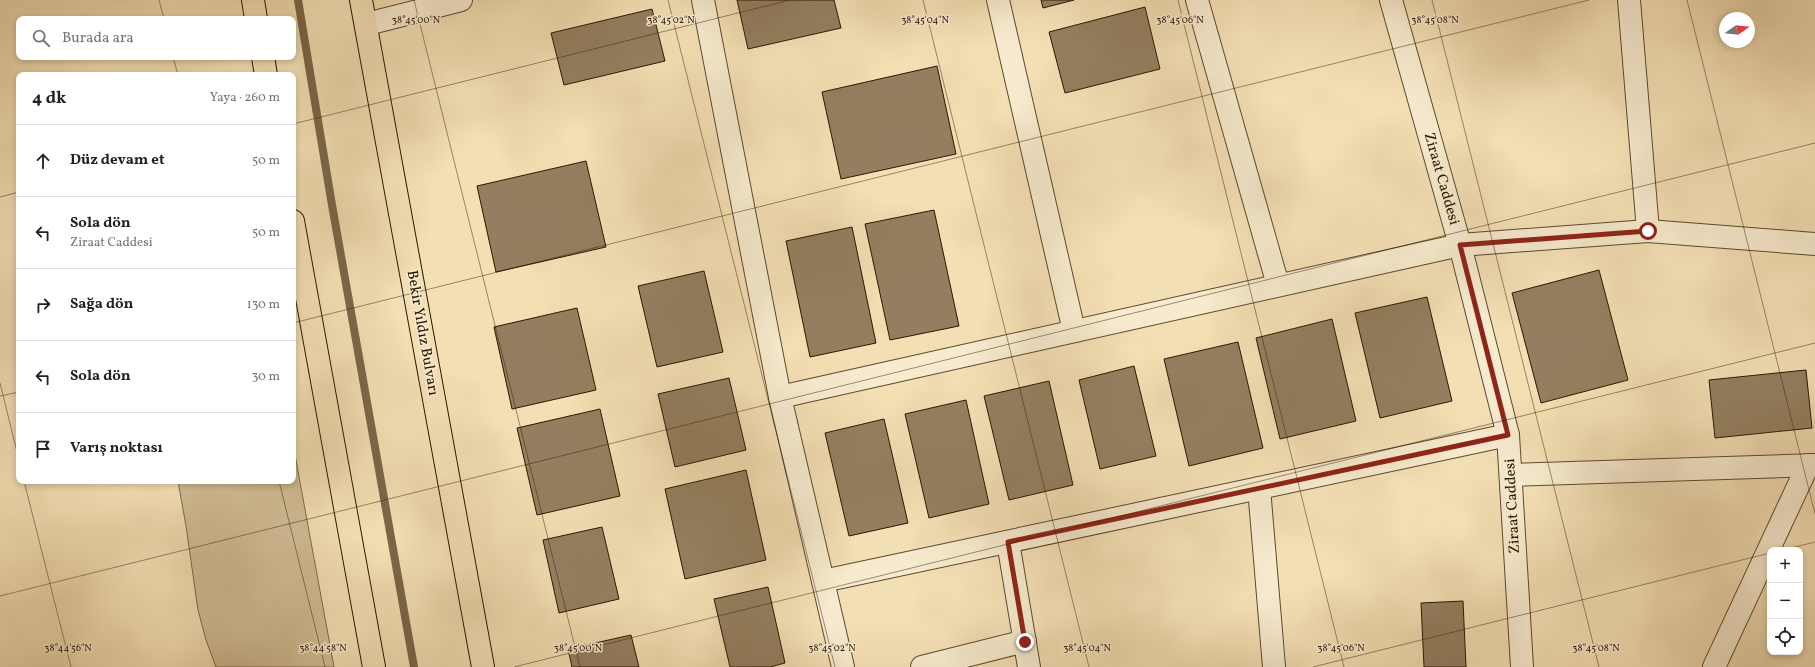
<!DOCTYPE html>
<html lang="tr">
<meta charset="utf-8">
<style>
body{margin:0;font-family:Vollkorn,serif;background:#f2f2f2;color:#222}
.controls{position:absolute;right:12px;bottom:12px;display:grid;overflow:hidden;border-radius:8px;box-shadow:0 2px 6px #0003}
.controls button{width:36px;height:36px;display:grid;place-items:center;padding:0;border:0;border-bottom:1px solid #e0e0e0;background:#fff;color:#222;font:20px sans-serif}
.compass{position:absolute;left:1719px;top:12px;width:36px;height:36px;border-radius:50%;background:#fff;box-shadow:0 2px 6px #0003;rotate:76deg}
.stop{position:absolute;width:12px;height:12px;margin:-9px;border:3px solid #8f2418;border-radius:50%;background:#fff}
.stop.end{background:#8f2418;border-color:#fff;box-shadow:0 1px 4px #0008}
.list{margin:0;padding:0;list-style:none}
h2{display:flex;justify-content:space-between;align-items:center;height:52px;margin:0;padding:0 16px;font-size:17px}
h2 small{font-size:13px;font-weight:400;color:#767676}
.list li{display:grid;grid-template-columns:26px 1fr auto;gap:12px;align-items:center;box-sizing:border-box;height:72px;padding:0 16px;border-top:1px solid #e0e0e0}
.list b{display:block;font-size:15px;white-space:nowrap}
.list p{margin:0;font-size:13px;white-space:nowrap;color:#767676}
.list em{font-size:13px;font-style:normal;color:#767676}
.icon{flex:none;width:22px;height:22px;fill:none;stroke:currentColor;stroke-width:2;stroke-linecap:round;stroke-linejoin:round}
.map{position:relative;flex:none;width:1815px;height:667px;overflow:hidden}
.search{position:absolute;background:#fff;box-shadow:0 2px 6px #0003;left:16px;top:16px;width:280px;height:44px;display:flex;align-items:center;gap:10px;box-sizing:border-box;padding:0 14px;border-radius:8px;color:#767676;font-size:15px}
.panel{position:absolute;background:#fff;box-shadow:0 2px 6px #0003;left:16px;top:72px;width:280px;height:412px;border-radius:8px}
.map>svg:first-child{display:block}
.green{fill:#d1bd96;stroke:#7e6a4c}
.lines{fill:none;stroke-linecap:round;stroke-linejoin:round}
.stream{stroke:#7a6648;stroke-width:8}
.building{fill:#937f5f;stroke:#2a1702}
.minor-casing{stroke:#5c492e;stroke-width:24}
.major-casing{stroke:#2a1702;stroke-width:24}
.minor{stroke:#f7eace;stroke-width:22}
.major{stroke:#f3dfb4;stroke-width:22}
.route{stroke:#8f2418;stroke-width:5}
.ticks{fill:none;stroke:#2a1702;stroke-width:1;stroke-opacity:0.45}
.labels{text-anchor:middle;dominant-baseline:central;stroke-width:3;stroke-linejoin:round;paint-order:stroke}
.street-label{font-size:15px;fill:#2a1702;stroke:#f7eace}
.ticks-label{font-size:10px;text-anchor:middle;fill:#2a1702;stroke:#f7eace;stroke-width:3;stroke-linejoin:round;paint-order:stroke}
</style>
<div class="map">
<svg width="1815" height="667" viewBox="0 0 1815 667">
<rect width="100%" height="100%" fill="#f3dfb4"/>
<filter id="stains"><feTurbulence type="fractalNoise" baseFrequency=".005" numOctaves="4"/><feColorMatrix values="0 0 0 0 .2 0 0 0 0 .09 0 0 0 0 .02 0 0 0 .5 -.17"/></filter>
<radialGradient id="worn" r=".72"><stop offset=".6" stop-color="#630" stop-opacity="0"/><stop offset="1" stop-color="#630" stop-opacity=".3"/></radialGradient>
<!-- green -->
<polygon class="green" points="293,444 334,667 216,667 206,640 198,610 186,526 178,481 293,481"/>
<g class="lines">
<!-- stream -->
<polyline class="stream" points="298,0 332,205 414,667"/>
</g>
<!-- building -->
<g class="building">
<polygon points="737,0 834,0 841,28 748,49"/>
<polygon points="1041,0 1074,0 1043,8"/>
<polygon points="1145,7 1160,69 1065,93 1049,32"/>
<polygon points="652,9 665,61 564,85 551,33"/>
<polygon points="937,66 956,154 841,179 822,92"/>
<polygon points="586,161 606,247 496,272 477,186"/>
<polygon points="934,210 959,326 890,340 865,224"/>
<polygon points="852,227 876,343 810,357 786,241"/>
<polygon points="1599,270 1628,380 1541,403 1512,293"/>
<polygon points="704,271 723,352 657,367 638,286"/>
<polygon points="1427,297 1452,401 1380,418 1355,313"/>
<polygon points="577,308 596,390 512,409 494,327"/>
<polygon points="1332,319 1356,421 1280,439 1256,338"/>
<polygon points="1238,342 1263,448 1189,466 1164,359"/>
<polygon points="1134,366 1156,456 1100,469 1079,380"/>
<polygon points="1806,370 1812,428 1715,438 1709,380"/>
<polygon points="729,378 746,450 675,467 658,394"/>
<polygon points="1049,381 1073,485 1009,500 984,396"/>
<polygon points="966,400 989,504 929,518 905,414"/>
<polygon points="600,409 620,496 537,515 517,428"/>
<polygon points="884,419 908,523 849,536 825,433"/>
<polygon points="746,470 766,560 685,579 665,489"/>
<polygon points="602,527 619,599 559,613 543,540"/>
<polygon points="768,587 785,663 770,667 730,667 714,599"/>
<polygon points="1463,601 1466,667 1424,667 1421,603"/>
<polygon points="631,635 639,667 572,667 568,649"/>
</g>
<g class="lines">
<defs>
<g id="minor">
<polyline points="703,0 780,397 843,667"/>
<polyline points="998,0 1074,331"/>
<polyline points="1197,0 1278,285"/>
<polyline points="1391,0 1460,245 1508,435 1522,667"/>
<polyline points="1629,0 1648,231"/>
<polyline points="367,24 461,0"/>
<polyline points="780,397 1460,245 1648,231 1815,244"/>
<polyline points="1511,475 1815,465"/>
<polyline points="1259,488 1274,667"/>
<polyline points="1008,542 1029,667"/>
<polyline points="823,581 1508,435"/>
<polyline points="922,667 1025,641"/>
<polyline points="1714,667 1808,465"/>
</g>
<g id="major">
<polyline points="253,0 256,19"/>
<polyline points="361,0 483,667"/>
<polyline points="263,57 266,75"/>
<polyline points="293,221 374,667"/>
</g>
</defs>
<!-- minor casing -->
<use href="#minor" class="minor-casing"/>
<!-- major casing -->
<use href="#major" class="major-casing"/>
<!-- minor -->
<use href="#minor" class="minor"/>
<!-- major -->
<use href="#major" class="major"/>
</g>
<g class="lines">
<!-- route -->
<polyline class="route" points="1025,642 1008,542 1508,435 1460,245 1648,231"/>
</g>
<!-- ticks -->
<path class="ticks" d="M 159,0 L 164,19M 414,0 L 580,667M 668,0 L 835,667M 923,0 L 1089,667M 1178,0 L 1344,667M 1432,0 L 1599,667M 1687,0 L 1815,514M 173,57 L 178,75M 293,124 L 790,0M 0,197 L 19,192M 293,323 L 1589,0M 0,383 L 19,460M 0,396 L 19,392M 24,481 L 71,667M 279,481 L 325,667M 1783,550 L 1815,542M 0,596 L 1815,143M 514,667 L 1815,343M 1313,667 L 1770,553"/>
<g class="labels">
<!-- street labels -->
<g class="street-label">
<text transform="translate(1441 179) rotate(74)">Ziraat Caddesi</text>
<text transform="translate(422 333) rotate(80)">Bekir Yıldız Bulvarı</text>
<text transform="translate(1513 506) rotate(-93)">Ziraat Caddesi</text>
</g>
</g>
<g class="ticks-label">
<text x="416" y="23">38°45'00"N</text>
<text x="671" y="23">38°45'02"N</text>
<text x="925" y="23">38°45'04"N</text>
<text x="1180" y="23">38°45'06"N</text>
<text x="1435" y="23">38°45'08"N</text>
<text x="68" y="651">38°44'56"N</text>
<text x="323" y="651">38°44'58"N</text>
<text x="578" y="651">38°45'00"N</text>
<text x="832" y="651">38°45'02"N</text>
<text x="1087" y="651">38°45'04"N</text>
<text x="1341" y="651">38°45'06"N</text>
<text x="1596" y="651">38°45'08"N</text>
</g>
<rect width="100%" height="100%" filter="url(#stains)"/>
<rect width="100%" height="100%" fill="url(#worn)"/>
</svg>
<div class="controls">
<button>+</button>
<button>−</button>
<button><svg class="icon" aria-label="locate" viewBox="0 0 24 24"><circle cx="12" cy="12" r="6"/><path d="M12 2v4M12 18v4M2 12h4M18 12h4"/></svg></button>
</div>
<svg class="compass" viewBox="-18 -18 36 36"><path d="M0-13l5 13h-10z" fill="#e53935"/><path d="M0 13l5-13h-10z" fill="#767676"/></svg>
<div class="stop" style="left:1648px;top:231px"></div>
<div class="stop end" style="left:1025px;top:642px"></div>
<div class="search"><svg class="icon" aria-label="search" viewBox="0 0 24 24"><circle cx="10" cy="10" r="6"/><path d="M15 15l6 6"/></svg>Burada ara</div>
<section class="panel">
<h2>4 dk<small>Yaya · 260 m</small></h2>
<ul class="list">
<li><svg class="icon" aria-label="ahead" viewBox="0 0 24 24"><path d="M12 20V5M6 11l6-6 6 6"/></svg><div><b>Düz devam et</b></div><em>50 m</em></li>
<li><svg class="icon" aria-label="left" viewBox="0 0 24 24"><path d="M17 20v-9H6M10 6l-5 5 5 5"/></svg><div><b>Sola dön</b><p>Ziraat Caddesi</p></div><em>50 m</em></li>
<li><svg class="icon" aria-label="right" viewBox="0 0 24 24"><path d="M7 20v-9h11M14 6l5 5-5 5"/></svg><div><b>Sağa dön</b></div><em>130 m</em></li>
<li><svg class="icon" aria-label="left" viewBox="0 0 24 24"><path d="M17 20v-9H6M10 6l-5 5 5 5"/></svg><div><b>Sola dön</b></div><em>30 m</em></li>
<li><svg class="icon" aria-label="arrive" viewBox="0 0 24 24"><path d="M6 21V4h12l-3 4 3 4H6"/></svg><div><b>Varış noktası</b></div></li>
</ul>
</section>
</div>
